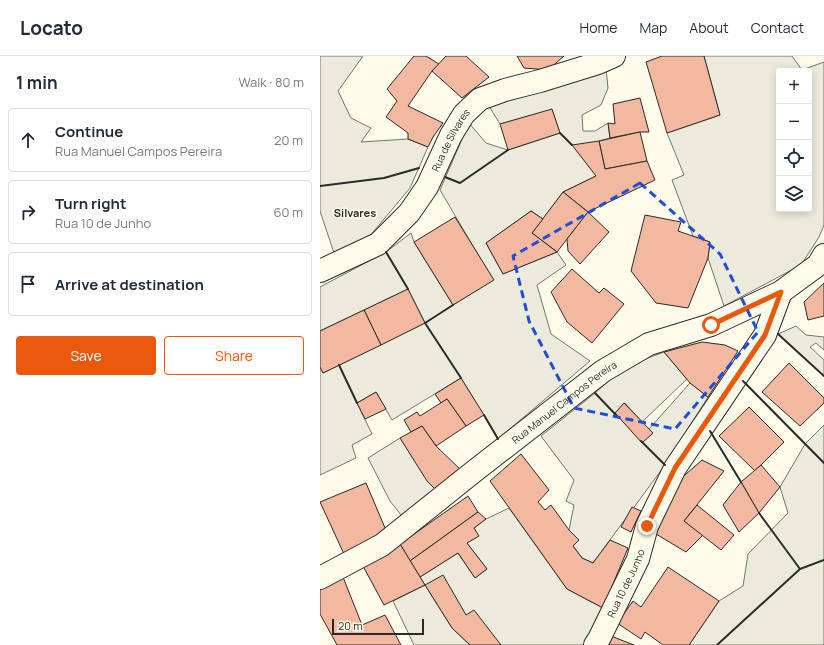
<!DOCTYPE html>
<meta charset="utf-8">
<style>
body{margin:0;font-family:Manrope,sans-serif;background:#f6f6f7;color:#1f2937}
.controls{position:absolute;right:12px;top:12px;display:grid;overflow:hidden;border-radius:4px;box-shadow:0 2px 10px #0003}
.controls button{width:36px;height:36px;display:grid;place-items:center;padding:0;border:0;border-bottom:1px solid #e0e1e3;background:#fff;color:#1f2937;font:20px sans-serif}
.scale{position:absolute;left:12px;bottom:10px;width:92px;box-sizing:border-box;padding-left:4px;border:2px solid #2b2b2b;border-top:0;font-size:11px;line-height:14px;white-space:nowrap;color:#2b2b2b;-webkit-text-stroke:3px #fdfbea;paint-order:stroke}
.stop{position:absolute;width:12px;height:12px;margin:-9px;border:3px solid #ea580c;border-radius:50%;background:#fff}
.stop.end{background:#ea580c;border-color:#fff;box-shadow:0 1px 4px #0008}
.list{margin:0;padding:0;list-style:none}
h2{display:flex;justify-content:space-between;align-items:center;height:52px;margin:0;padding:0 16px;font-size:17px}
h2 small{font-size:13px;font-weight:400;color:#747a83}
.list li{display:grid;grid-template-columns:26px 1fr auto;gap:12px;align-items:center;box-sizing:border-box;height:64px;margin:0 8px 8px;padding:0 8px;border:1px solid #e0e1e3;border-radius:4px}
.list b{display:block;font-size:15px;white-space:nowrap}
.list p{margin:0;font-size:13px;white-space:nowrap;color:#747a83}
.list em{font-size:13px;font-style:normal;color:#747a83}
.actions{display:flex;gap:8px;padding:12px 16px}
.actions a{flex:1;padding:9px 0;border:1px solid #ea580c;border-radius:4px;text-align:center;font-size:14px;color:#ea580c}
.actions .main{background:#ea580c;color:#fff}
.icon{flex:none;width:22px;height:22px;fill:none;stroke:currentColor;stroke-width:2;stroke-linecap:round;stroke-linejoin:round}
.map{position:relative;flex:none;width:504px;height:589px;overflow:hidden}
header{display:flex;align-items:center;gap:24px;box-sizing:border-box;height:56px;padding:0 20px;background:#fff;border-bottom:1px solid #e0e1e3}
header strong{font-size:19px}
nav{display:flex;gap:22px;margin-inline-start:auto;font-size:14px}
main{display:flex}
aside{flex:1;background:#fff}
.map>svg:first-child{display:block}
.green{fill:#ecebdb;stroke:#74746e;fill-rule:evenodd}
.building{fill:#f2b8a0;stroke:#2b2b2b}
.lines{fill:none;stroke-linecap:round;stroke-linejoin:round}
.minor-casing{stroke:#2b2b2b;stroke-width:24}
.minor{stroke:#fdfbea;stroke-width:22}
.wall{stroke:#2b2b2b;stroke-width:2}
.route{stroke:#ea580c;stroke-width:5}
.marked{fill:none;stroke:#1d4ed8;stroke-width:3;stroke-dasharray:8 5;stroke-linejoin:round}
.labels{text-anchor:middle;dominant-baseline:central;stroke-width:3;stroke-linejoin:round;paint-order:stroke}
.street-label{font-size:10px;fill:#2b2b2b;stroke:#fdfbea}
.neighbourhood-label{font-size:11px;font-weight:bold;fill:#2b2b2b;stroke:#fdfbea}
</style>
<header>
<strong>Locato</strong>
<nav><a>Home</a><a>Map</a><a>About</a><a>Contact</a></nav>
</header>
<main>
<aside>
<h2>1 min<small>Walk · 80 m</small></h2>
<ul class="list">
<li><svg class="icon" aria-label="ahead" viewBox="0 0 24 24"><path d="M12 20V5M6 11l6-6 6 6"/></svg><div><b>Continue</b><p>Rua Manuel Campos Pereira</p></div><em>20 m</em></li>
<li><svg class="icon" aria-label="right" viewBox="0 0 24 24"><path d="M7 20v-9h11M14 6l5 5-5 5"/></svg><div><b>Turn right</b><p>Rua 10 de Junho</p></div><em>60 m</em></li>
<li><svg class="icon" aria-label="arrive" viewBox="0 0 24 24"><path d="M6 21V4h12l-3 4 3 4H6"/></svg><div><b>Arrive at destination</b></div></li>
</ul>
<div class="actions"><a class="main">Save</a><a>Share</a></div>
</aside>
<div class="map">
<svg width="504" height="589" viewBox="0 0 504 589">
<rect width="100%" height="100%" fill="#fdfbea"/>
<!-- green -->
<g class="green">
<polygon points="0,0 43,0 18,35 31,62 51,72 41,86 88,83 108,91 90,132 49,181 14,197 0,155"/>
<path d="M 384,0 L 472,0 L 482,14 L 504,6 L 504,169 L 499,181 L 481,209 L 404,250 L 388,202 L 390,186 L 373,180 L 352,124 L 364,119 L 347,77 L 400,59 ZM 459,15 L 489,15 L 489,153 L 459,153 Z"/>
<polygon points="286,12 288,32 281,49 262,59 263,75 275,75 288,67 290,82 279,85 276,120 243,136 223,163 211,155 166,187 183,218 237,196 246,209 217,229 231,278 270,305 178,383 141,322 72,364 56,336 37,347 52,378 32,389 36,402 0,419 0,311 3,317 105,267 88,233 0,275 0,231 66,196 91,177 94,186 133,249 173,224 120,134 149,67 166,87 188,94 240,77 232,54 180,68 169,50 211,38"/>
<polygon points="476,270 486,279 504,281 504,294 496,287 490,291 504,304 504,320 458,278"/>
<polygon points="344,296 367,323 322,366 305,347 295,357 322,386 333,377 329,373 370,327 388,341 345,409 273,507 262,502 253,490 259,484 249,474 254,449 246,445 254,424 221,380 275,337 304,311"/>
<polygon points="504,369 504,589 369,589 399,545 423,530 428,498 468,457 460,431 485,388"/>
<polygon points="80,382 118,436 85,464 70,445 48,402"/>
<polygon points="189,452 247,533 283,552 274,573 264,589 181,589 146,559 105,529 132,572 150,589 94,589 73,545 105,529 100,521 138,497 155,522 167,513 147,487 158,480 154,472 166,463"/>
</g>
<!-- building -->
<g class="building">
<polygon points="94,0 106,0 119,8 112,15 88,50 123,67 113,81 108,91 88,83 88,77 66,61 77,45 67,33"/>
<polygon points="126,0 146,0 169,21 142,42 112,15"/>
<polygon points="197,0 244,0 228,14 204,12"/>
<polygon points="342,0 384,0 400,59 347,77 326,6"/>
<polygon points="320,42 329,76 320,76 290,82 288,67 295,68 293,48"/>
<polygon points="232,53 240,77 188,94 180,68"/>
<polygon points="320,76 327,105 285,113 279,85"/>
<polygon points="279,85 285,113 327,105 335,124 268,156 243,136 276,120 252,89"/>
<polygon points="243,136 268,156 237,196 212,177"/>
<polygon points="211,155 223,163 212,177 237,196 183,218 166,187"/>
<polygon points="268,156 289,176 260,208 248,195 247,183"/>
<polygon points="325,159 361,166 358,175 390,186 388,202 368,252 336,247 311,215"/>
<polygon points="135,161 174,224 133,249 94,186"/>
<polygon points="252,213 279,237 284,232 304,248 272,287 247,266 231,236"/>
<polygon points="504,227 504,260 488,264 484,246"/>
<polygon points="88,233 105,267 61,289 44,254"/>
<polygon points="44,254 61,289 3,317 0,311 0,275"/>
<polygon points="382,286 405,289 418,295 388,341 370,327 344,296"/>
<polygon points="469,307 504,342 504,347 480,370 442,336"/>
<polygon points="141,322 164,359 146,370 127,343 121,347 115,338"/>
<polygon points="56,336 66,353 45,363 37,347"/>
<polygon points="127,343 146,370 116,390 102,370 91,376 84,364 97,356 100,360"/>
<polygon points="304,347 333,377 322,387 295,357"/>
<polygon points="429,351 464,386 435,415 399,380"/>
<polygon points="102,370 116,390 142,415 118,436 107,425 80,382"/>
<polygon points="201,398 229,434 218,446 225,454 231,449 249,474 259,484 253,490 262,502 273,507 290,484 308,492 283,552 247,533 170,425"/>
<polygon points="382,404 404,415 364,465 383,479 366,496 336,478 357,426"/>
<polygon points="441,409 460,431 439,457 421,426"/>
<polygon points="421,426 439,457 419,476 403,449"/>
<polygon points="46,427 68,479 24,498 0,446"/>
<polygon points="148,440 158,456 90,505 80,488"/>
<polygon points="377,449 414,479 401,494 364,465"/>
<polygon points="312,451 321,455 311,476 301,471"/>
<polygon points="158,456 166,463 154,472 159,480 147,487 167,513 155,522 138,497 100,521 90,505"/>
<polygon points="80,488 105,529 64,549 43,510"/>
<polygon points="348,511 399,545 369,589 343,589 325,576 321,583 297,567 313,545 321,551"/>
<polygon points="123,519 146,559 154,554 181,589 150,589 132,572 105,529"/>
<polygon points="23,521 42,569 65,559 81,589 17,589 0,558 0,532"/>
<polygon points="291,580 314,589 286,589"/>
</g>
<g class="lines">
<defs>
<g id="minor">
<path id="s1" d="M 0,215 L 58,188 L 89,157 L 107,131 L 131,79 L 144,58 L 160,43 L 185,34 L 220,25 L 278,7 L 294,0"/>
<path id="s2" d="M 0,522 L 62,489 L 152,417 L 283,315 L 329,288 L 391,269 L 461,236 L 498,209 L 504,199"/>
<path id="s3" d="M 275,589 L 279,583 L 318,503 L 327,470 L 355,412 L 445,279 L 461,236"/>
</g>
</defs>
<!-- minor casing -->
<use href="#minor" class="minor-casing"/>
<!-- minor -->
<use href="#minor" class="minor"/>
<!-- wall -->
<g class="wall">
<polyline points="240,77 252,89"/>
<polyline points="125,121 140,127 188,94"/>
<polyline points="0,130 64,122 99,112"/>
<polyline points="66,196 88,233"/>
<polyline points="133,249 105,267 141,322"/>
<polyline points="458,278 504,320"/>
<polyline points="19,309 37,347"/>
<polyline points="423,325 504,407"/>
<polyline points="275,337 296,359"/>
<polyline points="164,359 178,383"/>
<polyline points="390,375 421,426"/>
<polyline points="321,385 345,409"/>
<polyline points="439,457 480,513"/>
<polyline points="397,589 480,513 504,504"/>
</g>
</g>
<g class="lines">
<!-- route -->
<polyline class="route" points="327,470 355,412 445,279 461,236 391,269"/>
</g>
<!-- marked area -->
<path class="marked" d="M 320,127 L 400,198 L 438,276 L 355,373 L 254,352 L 209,265 L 193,200 Z"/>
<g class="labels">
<!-- street labels -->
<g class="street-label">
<text stroke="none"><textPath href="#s1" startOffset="192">Rua de Silvares</textPath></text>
<text stroke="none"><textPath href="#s2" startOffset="302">Rua Manuel Campos Pereira</textPath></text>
<text stroke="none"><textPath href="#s3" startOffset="69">Rua 10 de Junho</textPath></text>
</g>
<!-- neighbourhood labels -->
<g class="neighbourhood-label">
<text x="35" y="156">Silvares</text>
</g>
</g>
</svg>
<div class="controls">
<button>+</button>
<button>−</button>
<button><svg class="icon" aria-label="locate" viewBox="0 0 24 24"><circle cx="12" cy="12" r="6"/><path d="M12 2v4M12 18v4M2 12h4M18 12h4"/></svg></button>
<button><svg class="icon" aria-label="layers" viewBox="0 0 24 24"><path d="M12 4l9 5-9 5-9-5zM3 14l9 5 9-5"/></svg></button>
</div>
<div class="scale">20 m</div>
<div class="stop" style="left:391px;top:269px"></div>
<div class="stop end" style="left:327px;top:470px"></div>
</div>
</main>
